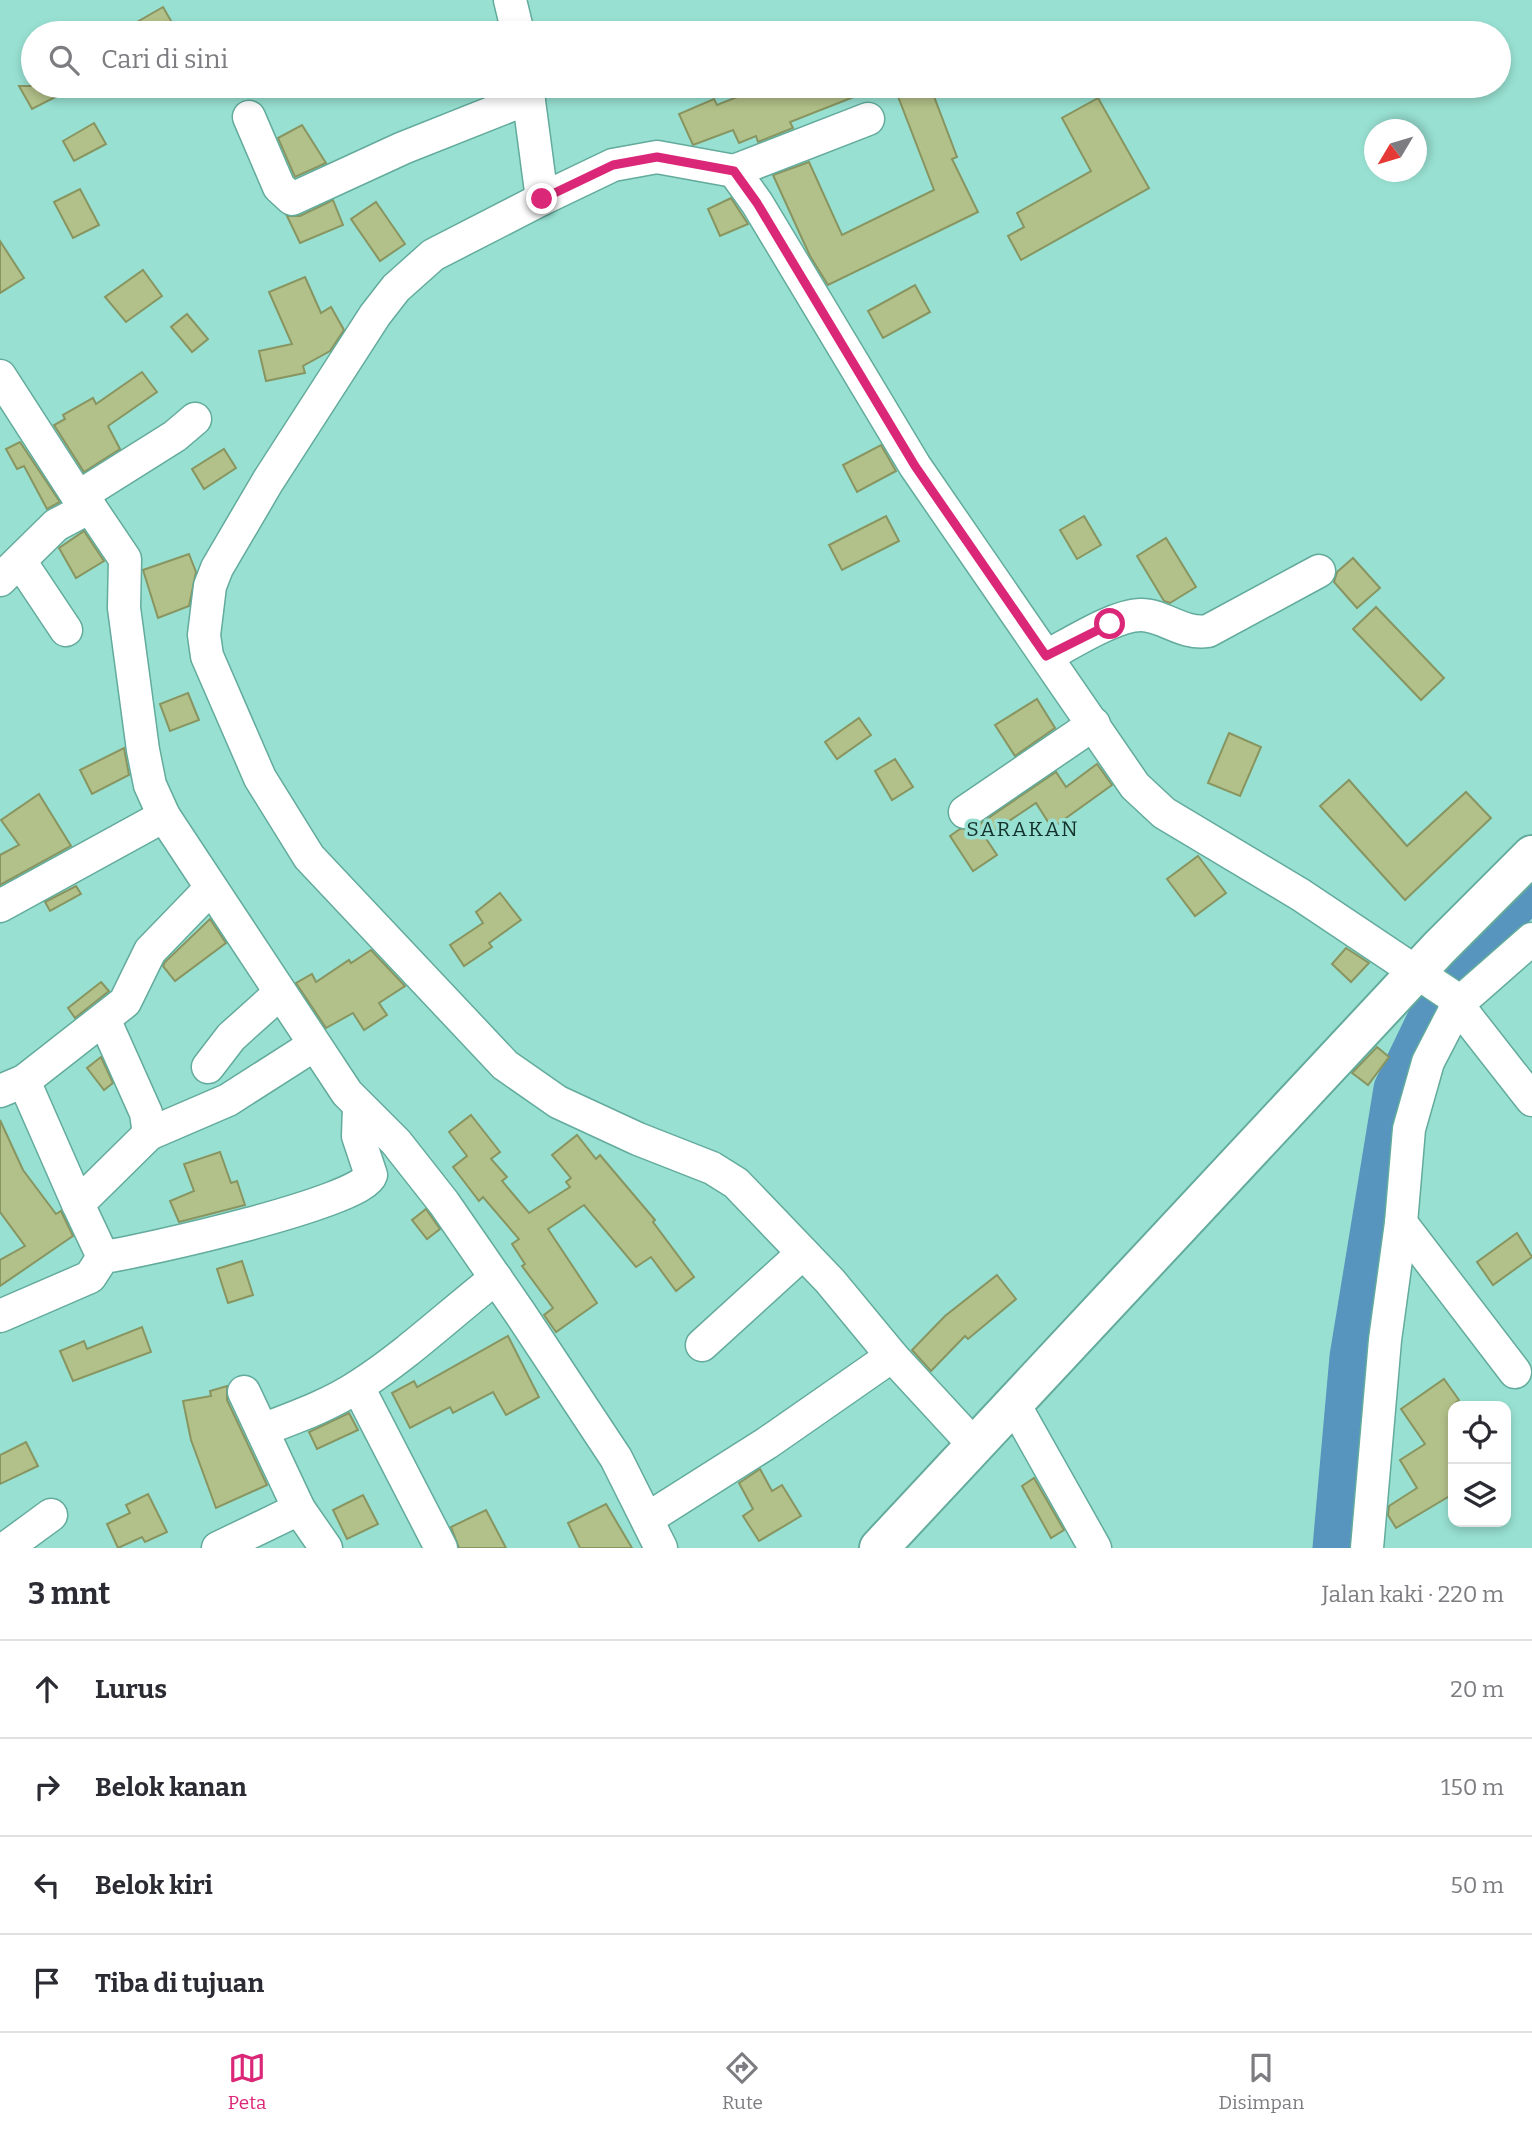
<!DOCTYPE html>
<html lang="id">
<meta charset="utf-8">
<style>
body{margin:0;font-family:Bitter,serif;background:#f7f7f7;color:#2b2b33}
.controls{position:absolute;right:21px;bottom:21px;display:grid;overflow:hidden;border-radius:14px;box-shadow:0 4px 10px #0003}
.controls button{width:63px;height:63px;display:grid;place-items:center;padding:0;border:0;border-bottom:2px solid #e1e1e2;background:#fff;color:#2b2b33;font:35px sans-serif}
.compass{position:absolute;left:1364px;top:119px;width:63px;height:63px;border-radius:50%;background:#fff;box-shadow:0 4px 10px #0003;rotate:232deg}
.stop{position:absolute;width:21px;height:21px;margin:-16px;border:5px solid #db2777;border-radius:50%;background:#fff}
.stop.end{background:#db2777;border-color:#fff;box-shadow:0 2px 7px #0008}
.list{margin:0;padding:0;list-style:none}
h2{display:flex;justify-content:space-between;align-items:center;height:91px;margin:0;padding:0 28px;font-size:30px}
h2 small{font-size:23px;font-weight:400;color:#7c7c81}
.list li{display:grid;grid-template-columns:46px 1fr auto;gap:21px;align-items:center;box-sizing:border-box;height:98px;padding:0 28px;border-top:2px solid #e1e1e2}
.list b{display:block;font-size:26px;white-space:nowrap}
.list em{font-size:23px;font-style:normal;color:#7c7c81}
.icon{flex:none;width:38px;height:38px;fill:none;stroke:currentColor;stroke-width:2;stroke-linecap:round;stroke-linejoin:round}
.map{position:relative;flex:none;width:1532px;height:1548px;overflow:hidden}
.search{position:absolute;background:#fff;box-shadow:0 4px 10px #0003;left:21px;right:21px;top:21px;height:77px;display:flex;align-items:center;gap:18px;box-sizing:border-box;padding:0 24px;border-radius:38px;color:#7c7c81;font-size:26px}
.sheet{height:483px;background:#fff}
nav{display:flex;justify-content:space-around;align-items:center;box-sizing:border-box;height:98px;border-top:2px solid #e1e1e2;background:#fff;font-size:19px;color:#7c7c81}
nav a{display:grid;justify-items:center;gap:4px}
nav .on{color:#db2777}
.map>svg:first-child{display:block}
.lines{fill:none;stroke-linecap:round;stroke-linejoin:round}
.river{stroke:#5794be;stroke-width:47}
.building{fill:#b2c089;stroke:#889560;stroke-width:2}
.street-casing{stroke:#63ab9c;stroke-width:35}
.secondary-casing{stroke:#63ab9c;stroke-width:42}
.street{stroke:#fff;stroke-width:32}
.secondary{stroke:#fff;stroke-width:38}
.route{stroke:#db2777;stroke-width:9}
.labels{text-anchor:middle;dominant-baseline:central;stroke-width:7;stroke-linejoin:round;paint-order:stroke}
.quarter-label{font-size:21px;letter-spacing:2px;fill:#14322c;stroke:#98e1d2}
</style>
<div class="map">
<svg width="1532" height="1548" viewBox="0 0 1532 1548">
<rect width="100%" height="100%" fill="#98e1d2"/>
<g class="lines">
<!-- river -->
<polyline class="river" points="1336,1548 1353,1357 1397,1089 1453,973 1532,883"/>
</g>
<!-- building -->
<g class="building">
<polygon points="163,7 178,33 118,33"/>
<polygon points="19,86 77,86 32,109"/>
<polygon points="765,86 879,86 879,87 790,122 793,128 758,142 756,136 739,143 733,130 693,145 679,114 714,99 717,105"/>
<polygon points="894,86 930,86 957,157 952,159 978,212 828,285 810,256 773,175 809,162 842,235 934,190"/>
<polygon points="1098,98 1149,188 1021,260 1008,236 1024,227 1017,213 1091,171 1062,118"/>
<polygon points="94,123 106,144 74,161 63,141"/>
<polygon points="302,125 326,163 295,177 278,138"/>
<polygon points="80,189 99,225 73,238 54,202"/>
<polygon points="731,198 748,224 720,236 708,209"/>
<polygon points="333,200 343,225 300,243 287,216 300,216"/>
<polygon points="376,202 405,244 380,261 351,219"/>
<polygon points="0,241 24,278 0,293"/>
<polygon points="143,270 162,296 126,322 105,297"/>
<polygon points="305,277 321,313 331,307 344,330 330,351 303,366 305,373 266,381 259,351 292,344 269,292"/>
<polygon points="915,285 930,312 883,338 868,311"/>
<polygon points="187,314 208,339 192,352 171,327"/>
<polygon points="142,372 157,392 108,426 120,449 84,472 54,425 65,419 63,415 93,398 96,404"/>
<polygon points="20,442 60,502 47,509 24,466 17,469 6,449"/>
<polygon points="881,445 896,471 857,492 843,465"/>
<polygon points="224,449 236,468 204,489 192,469"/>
<polygon points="886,516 899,541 842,570 829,545"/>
<polygon points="1084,516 1101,545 1077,559 1060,530"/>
<polygon points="84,531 104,561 76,578 59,548"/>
<polygon points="1166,538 1196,587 1170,603 1164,601 1137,556"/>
<polygon points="189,554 196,572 189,606 158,618 143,570"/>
<polygon points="1353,558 1380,588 1357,608 1334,582 1337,572"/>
<polygon points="1376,607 1444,678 1421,700 1353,629"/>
<polygon points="188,693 199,720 170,731 160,704"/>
<polygon points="1037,699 1055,728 1015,756 995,725"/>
<polygon points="859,718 871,735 837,759 825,742"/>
<polygon points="1229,733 1261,747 1240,796 1208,783"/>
<polygon points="124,748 129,775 92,794 80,770"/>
<polygon points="895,759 913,787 892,800 875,771"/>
<polygon points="1097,764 1112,785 1052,828 1036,803 985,837 997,855 973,871 950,836 960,829 975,827 1056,772 1066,787"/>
<polygon points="1349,780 1407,846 1466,792 1491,818 1405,900 1320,806"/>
<polygon points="39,794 71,846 0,885 0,855 19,845 1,820"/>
<polygon points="1198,856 1226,893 1195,916 1167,879"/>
<polygon points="76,886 81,894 50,911 45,902"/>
<polygon points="500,893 521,920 489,943 492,947 464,966 450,945 483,923 476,912"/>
<polygon points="210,919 226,943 175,981 163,966 165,962"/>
<polygon points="1346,948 1369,963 1351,982 1332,964"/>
<polygon points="371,950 405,986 379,1003 387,1015 364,1030 353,1013 326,1028 296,983 312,974 316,982 349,960 351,963"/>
<polygon points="101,982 109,991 75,1018 68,1008"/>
<polygon points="1377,1047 1389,1057 1368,1085 1352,1073"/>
<polygon points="101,1057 113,1083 104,1090 87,1068"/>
<polygon points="471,1115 500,1152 491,1159 507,1177 502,1181 529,1213 570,1187 566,1182 571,1178 552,1155 577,1135 596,1159 600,1155 655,1220 653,1222 694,1277 676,1291 651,1257 636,1267 584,1205 548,1229 597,1303 556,1332 544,1315 553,1308 522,1266 525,1264 512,1244 519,1239 483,1197 479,1201 453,1167 467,1156 449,1132"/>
<polygon points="0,1120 23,1170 56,1214 61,1211 73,1236 0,1286 0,1260 25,1246 0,1212"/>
<polygon points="220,1152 231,1183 237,1181 245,1205 179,1222 170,1201 194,1191 184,1164"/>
<polygon points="426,1209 440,1229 427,1239 412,1220"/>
<polygon points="1517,1233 1532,1257 1493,1285 1477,1262"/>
<polygon points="242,1261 253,1295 228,1303 217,1269"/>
<polygon points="997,1275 1016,1299 968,1339 965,1336 931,1371 912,1350 945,1316"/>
<polygon points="142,1327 151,1352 73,1381 60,1351 84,1341 87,1349"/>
<polygon points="508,1336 539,1397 506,1415 493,1392 453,1413 450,1407 410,1428 392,1393 414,1381 417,1387"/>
<polygon points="1444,1379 1459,1400 1453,1405 1453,1494 1396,1528 1388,1515 1389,1506 1417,1488 1400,1460 1425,1444 1401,1409"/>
<polygon points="227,1386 227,1400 267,1485 216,1508 191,1440 183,1401 211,1396 210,1391"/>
<polygon points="349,1413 358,1430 317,1449 309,1432"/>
<polygon points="26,1442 38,1466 0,1484 0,1455"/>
<polygon points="760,1469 772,1491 782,1485 801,1516 759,1541 743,1516 753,1509 739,1483"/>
<polygon points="1034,1478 1064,1530 1051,1538 1022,1486"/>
<polygon points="148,1494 167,1532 145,1542 142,1537 118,1548 107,1524 130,1513 126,1505"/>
<polygon points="363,1495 378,1524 347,1539 333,1510"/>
<polygon points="606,1504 632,1548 580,1548 568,1523"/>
<polygon points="486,1510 506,1548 459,1548 451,1527"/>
</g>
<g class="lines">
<defs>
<g id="street">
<polyline points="510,0 518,33"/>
<polyline points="527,86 542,199 613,165 657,157 734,171 757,203 915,466 1135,786 1164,813 1301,895 1449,994 1532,1100"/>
<polyline points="249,117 279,187 292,199 403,148 529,98"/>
<polyline points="734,171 868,119"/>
<polyline points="542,199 433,255 396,288 375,315 268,481 217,568 210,586 204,635 207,656 260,778 309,857 505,1065 558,1102 638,1139 712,1168 736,1183 830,1281 892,1356 976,1447"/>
<polyline points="0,376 78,497 90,507 125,559 124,608 143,750 150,785 164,816 347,1093 396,1142 444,1203 520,1313 616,1458 661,1548"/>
<polyline points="78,497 175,436 195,419"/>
<polyline points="20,561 66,630"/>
<polyline points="0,580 56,525 90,507"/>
<path d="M 1047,656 C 1070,644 1115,615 1141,615 C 1164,615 1182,635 1208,631 L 1319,571"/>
<polyline points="965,812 1094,724"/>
<polyline points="0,906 164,816"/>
<polyline points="208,1067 231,1037 280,993"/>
<polyline points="24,1081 78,1204"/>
<polyline points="0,1091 24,1081 125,1002 150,951 211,888"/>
<polyline points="149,1134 228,1100 314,1045"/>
<polyline points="103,1257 78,1204 149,1134 146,1113 104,1019"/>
<path d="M 0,1316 L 90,1277 L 103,1257 C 140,1252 363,1202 371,1175 L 358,1136 L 359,1108"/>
<polyline points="702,1345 803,1253"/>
<polyline points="1515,1372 1401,1223 1409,1129 1428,1062 1458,1004 1532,939"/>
<polyline points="358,1387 441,1548"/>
<polyline points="244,1392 299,1509 326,1548"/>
<polyline points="1014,1404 1095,1548"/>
<path d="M 262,1430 C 296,1417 330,1405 360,1385 C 408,1354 451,1313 496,1278"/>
<polyline points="647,1519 767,1443 892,1356"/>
<polyline points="6,1548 51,1515"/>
<polyline points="218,1548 299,1509"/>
<polyline points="1367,1548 1385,1340 1401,1223"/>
</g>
<polyline id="secondary" points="879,1548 1439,948 1532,855"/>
</defs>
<!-- street casing -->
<use href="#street" class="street-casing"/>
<!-- secondary casing -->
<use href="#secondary" class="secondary-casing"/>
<!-- street -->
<use href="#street" class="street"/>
<!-- secondary -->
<use href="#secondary" class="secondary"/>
</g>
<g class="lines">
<!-- route -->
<polyline class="route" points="542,199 613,165 657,157 734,171 757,203 915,466 1046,656 1110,624"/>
</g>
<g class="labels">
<!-- quarter labels -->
<g class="quarter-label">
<text x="1023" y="829">SARAKAN</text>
</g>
</g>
</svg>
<div class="controls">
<button><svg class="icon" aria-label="locate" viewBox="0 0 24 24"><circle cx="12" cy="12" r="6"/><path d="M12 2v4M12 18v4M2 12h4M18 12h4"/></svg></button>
<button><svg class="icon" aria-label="layers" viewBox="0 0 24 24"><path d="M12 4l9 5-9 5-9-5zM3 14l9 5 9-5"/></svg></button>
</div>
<svg class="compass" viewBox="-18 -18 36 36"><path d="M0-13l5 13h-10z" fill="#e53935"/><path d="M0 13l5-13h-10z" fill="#7c7c81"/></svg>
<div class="stop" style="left:1110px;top:624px"></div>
<div class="stop end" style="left:542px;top:199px"></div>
<div class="search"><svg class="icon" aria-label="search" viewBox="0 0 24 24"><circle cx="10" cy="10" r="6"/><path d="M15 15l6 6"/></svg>Cari di sini</div>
</div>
<section class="sheet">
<h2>3 mnt<small>Jalan kaki · 220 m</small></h2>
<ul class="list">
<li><svg class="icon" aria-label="ahead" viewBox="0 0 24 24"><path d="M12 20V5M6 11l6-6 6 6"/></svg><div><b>Lurus</b></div><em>20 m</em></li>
<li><svg class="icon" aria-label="right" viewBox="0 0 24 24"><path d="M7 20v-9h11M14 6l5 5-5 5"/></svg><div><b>Belok kanan</b></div><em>150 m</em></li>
<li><svg class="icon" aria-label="left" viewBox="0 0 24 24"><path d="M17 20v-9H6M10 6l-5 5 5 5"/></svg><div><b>Belok kiri</b></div><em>50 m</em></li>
<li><svg class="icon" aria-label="arrive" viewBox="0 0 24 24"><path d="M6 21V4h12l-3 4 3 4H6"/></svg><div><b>Tiba di tujuan</b></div></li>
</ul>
</section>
<nav>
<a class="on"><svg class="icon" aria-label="map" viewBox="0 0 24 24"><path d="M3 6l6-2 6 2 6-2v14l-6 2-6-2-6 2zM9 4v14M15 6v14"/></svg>Peta</a>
<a><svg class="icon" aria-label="directions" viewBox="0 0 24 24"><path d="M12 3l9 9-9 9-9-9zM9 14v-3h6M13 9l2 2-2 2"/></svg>Rute</a>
<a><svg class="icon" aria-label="saved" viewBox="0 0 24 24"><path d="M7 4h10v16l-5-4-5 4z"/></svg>Disimpan</a>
</nav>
